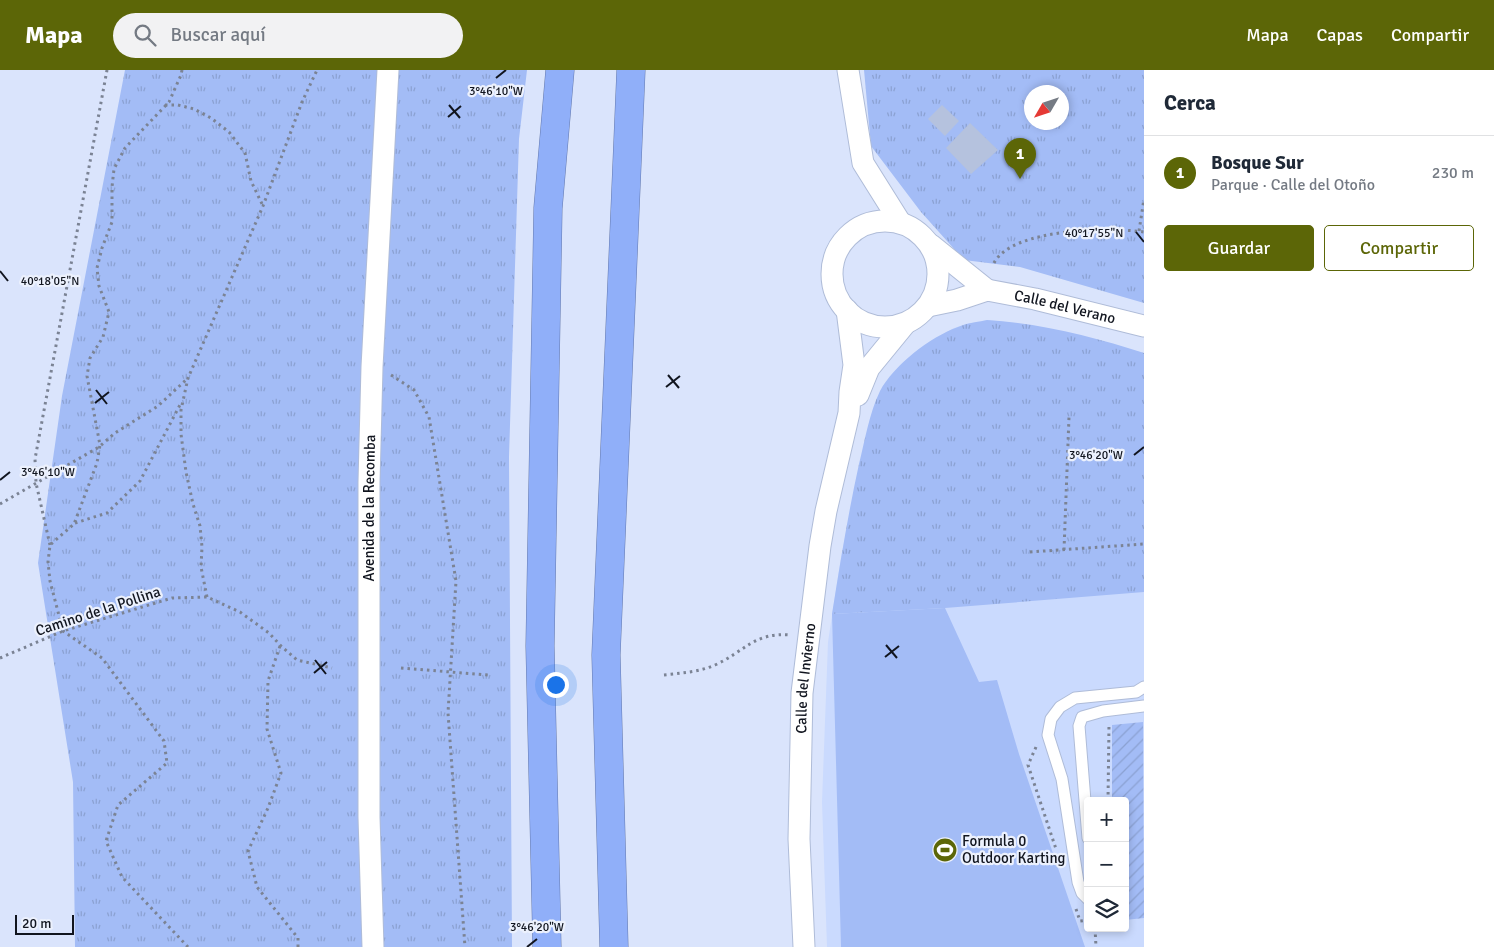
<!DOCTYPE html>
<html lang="es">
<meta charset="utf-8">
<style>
body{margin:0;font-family:Signika,sans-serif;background:#f2f2f3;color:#1f2937}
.controls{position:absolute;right:15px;bottom:15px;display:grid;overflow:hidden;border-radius:5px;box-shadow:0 2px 8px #0003}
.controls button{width:45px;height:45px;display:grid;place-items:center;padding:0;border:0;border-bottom:1px solid #e0e1e3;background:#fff;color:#1f2937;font:25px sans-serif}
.compass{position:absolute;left:1024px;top:15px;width:45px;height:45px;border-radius:50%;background:#fff;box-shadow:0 2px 8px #0003;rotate:231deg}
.scale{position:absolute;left:15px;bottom:12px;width:59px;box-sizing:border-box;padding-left:5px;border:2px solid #11151f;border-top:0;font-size:14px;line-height:18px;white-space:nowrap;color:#11151f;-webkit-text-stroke:4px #ecf1fd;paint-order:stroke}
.you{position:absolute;left:555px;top:614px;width:18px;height:18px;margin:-12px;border:4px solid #fff;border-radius:50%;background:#1a73e8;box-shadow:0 0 0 8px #1a73e833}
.badge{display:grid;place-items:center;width:32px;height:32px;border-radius:50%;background:#5c6607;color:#fff;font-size:16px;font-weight:700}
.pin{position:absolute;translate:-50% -41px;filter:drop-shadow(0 1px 2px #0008)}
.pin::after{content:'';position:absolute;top:26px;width:18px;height:15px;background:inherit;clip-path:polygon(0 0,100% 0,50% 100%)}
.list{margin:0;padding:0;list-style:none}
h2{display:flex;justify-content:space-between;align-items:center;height:65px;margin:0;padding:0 20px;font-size:21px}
h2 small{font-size:16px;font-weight:400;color:#747a83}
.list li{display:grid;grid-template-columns:32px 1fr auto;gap:15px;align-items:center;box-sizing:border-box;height:75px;padding:0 20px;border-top:1px solid #e0e1e3}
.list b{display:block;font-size:19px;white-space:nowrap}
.list p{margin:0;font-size:16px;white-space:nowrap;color:#747a83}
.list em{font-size:16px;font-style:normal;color:#747a83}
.actions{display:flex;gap:10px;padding:15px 20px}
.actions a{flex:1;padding:11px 0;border:1px solid #5c6607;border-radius:5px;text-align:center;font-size:18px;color:#5c6607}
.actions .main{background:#5c6607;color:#fff}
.icon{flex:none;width:28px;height:28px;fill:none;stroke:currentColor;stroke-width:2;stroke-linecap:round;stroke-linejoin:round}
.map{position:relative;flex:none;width:1144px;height:877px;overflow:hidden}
header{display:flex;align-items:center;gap:30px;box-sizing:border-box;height:70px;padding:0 25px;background:#5c6607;color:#fff}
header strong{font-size:24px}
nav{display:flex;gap:28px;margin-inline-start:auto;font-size:18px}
.search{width:350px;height:45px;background:#f2f2f3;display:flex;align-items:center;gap:12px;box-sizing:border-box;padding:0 18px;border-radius:28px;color:#747a83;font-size:19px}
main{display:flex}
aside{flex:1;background:#fff}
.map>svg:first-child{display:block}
.built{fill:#cadafe;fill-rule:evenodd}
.grass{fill:url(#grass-tufts);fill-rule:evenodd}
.garden{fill:url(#garden-furrows)}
.pitch{fill:#a3bcf6}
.building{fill:#b5c2de}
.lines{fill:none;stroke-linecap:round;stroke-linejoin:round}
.lane-casing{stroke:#afbcd8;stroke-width:13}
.street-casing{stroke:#afbcd8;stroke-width:23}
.highway-casing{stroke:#6479ad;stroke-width:29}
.path{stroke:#7b8394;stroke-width:3;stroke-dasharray:2.5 4;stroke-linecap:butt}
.lane{stroke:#fff;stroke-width:11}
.street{stroke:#fff;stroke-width:21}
.highway{stroke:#90aff9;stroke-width:28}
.ticks{fill:none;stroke:#11151f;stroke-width:2}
.labels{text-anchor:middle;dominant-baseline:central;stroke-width:4.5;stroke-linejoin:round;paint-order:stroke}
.street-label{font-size:15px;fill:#11151f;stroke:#ecf1fd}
.poi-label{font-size:15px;fill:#11151f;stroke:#ecf1fd;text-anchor:start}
.ticks-label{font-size:12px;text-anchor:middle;fill:#11151f;stroke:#ecf1fd;stroke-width:4.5;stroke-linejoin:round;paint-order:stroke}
</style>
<header>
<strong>Mapa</strong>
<div class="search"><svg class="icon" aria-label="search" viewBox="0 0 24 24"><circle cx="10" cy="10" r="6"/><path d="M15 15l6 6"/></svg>Buscar aquí</div>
<nav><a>Mapa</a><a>Capas</a><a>Compartir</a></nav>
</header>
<main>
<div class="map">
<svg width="1144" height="877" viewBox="0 0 1144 877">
<defs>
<pattern id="grass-tufts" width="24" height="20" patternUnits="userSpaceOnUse" patternTransform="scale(1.25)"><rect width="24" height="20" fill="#a3bcf6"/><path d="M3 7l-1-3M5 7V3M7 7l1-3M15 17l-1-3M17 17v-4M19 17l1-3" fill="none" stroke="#8ba1d2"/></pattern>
<pattern id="garden-furrows" width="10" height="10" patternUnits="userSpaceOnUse" patternTransform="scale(1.25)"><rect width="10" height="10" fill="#a3bcf6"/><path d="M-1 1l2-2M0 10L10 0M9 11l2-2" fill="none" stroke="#8ba1d2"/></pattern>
</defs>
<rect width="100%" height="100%" fill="#dae4fc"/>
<!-- built -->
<path class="built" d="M 987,250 L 1015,253 L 1046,258 L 1144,283 L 1144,877 L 827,877 L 822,732 L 828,572 L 841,487 L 867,362 L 874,336 L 881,321 L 900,295 L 918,280 L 952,259 L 965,254 ZM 1088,731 L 1125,731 L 1125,858 L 1088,858 Z"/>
<!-- grass -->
<g class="grass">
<polygon points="125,0 527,0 519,69 509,387 512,877 75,877 73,712 38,493 62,326"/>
<path d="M 864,0 L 1144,0 L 1144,233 L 1020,197 L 964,190 L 921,142 L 871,76 ZM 1032,22 L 1062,22 L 1062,52 L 1032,52 Z"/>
<path d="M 987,250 C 1039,253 1095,267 1144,283 L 1144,522 L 945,538 L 832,544 C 840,494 848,444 859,394 C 865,370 869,344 880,321 C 894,295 930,267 958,257 C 967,253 978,252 987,250 Z"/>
</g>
<!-- garden -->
<polygon class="garden" points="1143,652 1144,848 1125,850 1125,731 1112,731 1112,655"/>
<!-- pitch -->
<polygon class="pitch" points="945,538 979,612 997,610 1019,684 1085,877 841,877 832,544"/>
<!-- building -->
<g class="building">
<polygon points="942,35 959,51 945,66 928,49"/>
<polygon points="970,53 998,80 971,104 946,78"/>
</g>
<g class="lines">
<defs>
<g id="lane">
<polyline points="1088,768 1079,656 1082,647 1103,641 1144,636"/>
<polyline points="1088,829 1082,823 1078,812 1062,709 1048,665 1051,649 1060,637 1075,628 1136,622 1144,617"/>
</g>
<g id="street">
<polyline points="848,0 863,93 900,152"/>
<circle cx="885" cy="204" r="53"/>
<polyline points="931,175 987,220"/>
<path id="s1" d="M 928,236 L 957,230 L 987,220 L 1035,229 L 1144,256"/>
<polyline points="858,325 869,298 905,254"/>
<path id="s2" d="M 373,877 L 369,747 L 369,412 L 372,297 L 388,0"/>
<path id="s3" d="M 804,877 L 799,769 L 802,623 L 820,476 L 826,441 L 849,343 L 850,322 L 854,295 L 847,240"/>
</g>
<g id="highway">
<polyline points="547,877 540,576 548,138 560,0"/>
<polyline points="614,877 606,585 631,0"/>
</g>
</defs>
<!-- lane casing -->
<use href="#lane" class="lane-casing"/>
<!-- street casing -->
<use href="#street" class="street-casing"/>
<!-- highway casing -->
<use href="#highway" class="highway-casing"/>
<!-- path -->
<g class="path">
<polyline points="182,0 181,5 169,32 125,78 114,99 112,117 112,152 102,178 97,198 99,216 109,242 103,267 90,288 87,306 100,375 97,393 74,454 50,475 48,492 50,511 63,561 102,588 164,671 167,693 118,735 106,771 122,807 188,877"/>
<polyline points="165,35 178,35 194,39 211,48 229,62 245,83 251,111 263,136"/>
<polyline points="1139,161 1144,129"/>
<path d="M 994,193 C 1012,158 1110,157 1144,162"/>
<polyline points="391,305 414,320 429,347 456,511 448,643 465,877"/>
<polyline points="0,434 99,377 115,363 158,336 188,308"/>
<polyline points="75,453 107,443 140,411 181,333"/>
<polyline points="50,475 36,413 35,389 107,0"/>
<polyline points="1064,480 1069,347"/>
<polyline points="1030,482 1144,474"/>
<polyline points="207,527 201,497 202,477 200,456 193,434 186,402 181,364 181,340 188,308 263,136 302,32 317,0"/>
<polyline points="280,576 268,611 267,659 281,703 268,738 248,781 257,817 298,868 298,877"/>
<polyline points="0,588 63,561 172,528 207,527 240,542 269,563 281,576 297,590 332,598"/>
<polyline points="401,598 488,605"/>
<path d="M 664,605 C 682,603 699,602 715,595 C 744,582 754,562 790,565"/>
<polyline points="1036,677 1028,695 1056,779"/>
<polyline points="1108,731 1109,654"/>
<polyline points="1076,839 1080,851 1088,850"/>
<polyline points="1095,858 1096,877"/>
</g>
<!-- lane -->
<use href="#lane" class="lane"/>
<!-- street -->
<use href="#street" class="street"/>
<!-- highway -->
<use href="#highway" class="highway"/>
</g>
<!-- ticks -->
<path class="ticks" d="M 496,8 L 506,0M 449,35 L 460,48M 448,47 L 461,36M 1136,162 L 1144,172M 0,201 L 8,211M 668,305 L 679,318M 666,317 L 680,306M 96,320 L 107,334M 95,333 L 109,322M 1134,385 L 1144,377M 0,410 L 10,402M 886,575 L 897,588M 885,587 L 899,576M 315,590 L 326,604M 314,603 L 327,592M 527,877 L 537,869"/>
<!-- icons -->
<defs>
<symbol id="stadium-disc" viewBox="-11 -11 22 22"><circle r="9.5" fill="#5c6607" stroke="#ecf1fd"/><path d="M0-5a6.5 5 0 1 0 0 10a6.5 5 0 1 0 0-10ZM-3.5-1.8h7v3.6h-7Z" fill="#fff"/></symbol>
</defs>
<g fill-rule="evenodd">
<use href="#stadium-disc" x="931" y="766" width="28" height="28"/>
</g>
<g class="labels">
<!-- street labels -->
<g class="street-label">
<text stroke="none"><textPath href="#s1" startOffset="141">Calle del Verano</textPath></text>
<text stroke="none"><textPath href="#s2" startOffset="439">Avenida de la Recomba</textPath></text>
<text transform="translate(98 541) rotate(-18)">Camino de la Pollina</text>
<text stroke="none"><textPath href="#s3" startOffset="269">Calle del Invierno</textPath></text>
</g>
<!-- poi labels -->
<g class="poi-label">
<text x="962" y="771">Formula 0<tspan x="962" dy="17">Outdoor Karting</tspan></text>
</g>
</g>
<g class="ticks-label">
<text x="496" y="25">3°46'10"W</text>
<text x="1094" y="167">40°17'55"N</text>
<text x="50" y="215">40°18'05"N</text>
<text x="1096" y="389">3°46'20"W</text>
<text x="48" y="406">3°46'10"W</text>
<text x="537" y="861">3°46'20"W</text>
</g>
</svg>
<div class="controls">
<button>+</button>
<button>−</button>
<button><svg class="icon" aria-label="layers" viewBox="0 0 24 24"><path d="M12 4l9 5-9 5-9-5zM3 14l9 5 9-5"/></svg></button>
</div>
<svg class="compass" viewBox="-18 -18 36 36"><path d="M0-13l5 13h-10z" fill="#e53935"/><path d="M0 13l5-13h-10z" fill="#747a83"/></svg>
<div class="scale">20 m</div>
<div class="you"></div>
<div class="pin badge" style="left:1020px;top:109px">1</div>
</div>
<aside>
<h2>Cerca<small></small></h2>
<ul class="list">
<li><span class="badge">1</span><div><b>Bosque Sur</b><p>Parque · Calle del Otoño</p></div><em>230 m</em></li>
</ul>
<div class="actions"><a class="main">Guardar</a><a>Compartir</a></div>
</aside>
</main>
